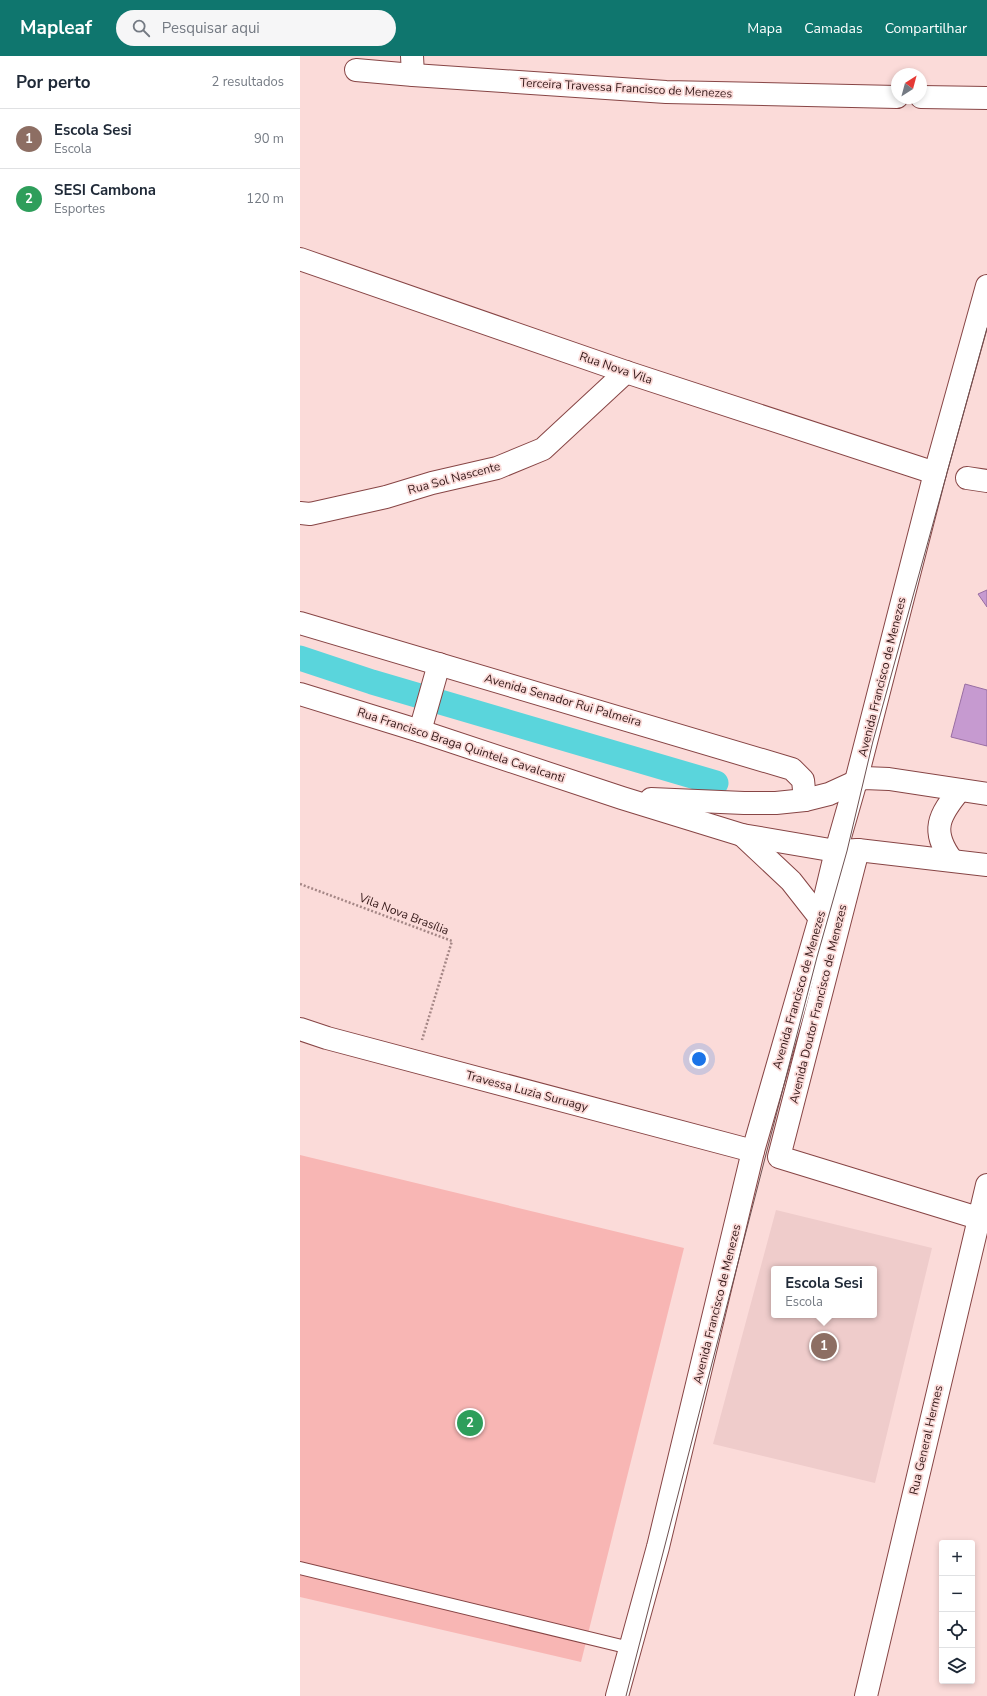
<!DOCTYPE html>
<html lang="pt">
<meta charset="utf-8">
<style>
body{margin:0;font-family:"Nunito Sans",sans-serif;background:#f6f6f7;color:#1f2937}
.controls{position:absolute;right:12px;bottom:12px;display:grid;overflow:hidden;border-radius:4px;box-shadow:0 2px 6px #0003}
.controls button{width:36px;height:36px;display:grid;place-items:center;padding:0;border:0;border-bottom:1px solid #e0e1e3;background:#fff;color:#1f2937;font:20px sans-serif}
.compass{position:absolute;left:591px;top:12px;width:36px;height:36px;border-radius:50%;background:#fff;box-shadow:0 2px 6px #0003;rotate:36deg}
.you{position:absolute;left:399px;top:1003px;width:14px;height:14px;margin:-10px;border:3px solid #fff;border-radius:50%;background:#1a73e8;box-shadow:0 0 0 6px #1a73e833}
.badge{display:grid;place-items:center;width:26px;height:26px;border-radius:50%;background:#0f766e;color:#fff;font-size:13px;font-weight:700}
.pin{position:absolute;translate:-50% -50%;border:2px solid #fff;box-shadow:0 1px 4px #0006}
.popup{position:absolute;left:471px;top:1210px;width:106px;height:52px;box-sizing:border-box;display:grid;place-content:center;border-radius:4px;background:#fff;filter:drop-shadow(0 1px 3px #0005);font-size:13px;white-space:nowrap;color:#747a83}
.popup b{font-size:15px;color:#1f2937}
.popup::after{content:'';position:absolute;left:50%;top:100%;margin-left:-8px;border:8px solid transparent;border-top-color:#fff}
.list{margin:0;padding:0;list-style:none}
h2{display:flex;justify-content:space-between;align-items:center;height:52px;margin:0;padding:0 16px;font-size:17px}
h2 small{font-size:13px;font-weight:400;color:#747a83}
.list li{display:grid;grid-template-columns:26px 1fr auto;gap:12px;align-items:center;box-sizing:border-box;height:60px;padding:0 16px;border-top:1px solid #e0e1e3}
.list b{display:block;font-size:15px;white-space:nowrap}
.list p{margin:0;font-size:13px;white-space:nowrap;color:#747a83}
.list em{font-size:13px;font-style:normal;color:#747a83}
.icon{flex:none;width:22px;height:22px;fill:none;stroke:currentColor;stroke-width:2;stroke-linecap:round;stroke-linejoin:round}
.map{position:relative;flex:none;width:687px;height:1640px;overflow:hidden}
header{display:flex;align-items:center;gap:24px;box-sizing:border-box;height:56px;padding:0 20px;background:#0f766e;color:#fff}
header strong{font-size:19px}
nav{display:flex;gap:22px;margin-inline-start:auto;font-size:14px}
.search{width:280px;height:36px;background:#f6f6f7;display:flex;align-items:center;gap:10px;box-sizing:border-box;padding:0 14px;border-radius:22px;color:#747a83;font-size:15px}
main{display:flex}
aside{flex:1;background:#fff}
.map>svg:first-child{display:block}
.built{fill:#efcccb;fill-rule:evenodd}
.green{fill:#f8b6b4}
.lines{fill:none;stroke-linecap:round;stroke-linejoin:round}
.canal{stroke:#5ad5dc;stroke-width:25}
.building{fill:#c69ad0;stroke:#996ea2}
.lane-casing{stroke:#874545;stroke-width:14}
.street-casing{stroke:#874545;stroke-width:24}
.secondary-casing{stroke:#874545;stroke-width:24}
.primary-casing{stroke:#874545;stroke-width:24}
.path{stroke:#a58786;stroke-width:2.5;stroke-dasharray:2 2;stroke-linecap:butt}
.lane{stroke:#fff;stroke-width:12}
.street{stroke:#fff;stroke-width:22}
.secondary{stroke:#fff;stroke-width:22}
.primary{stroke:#fff;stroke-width:22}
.tram{stroke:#6e5151;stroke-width:1}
.labels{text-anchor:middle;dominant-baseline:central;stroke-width:3.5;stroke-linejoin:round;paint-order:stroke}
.street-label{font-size:12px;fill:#341818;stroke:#fbdbd9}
</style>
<header>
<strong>Mapleaf</strong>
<div class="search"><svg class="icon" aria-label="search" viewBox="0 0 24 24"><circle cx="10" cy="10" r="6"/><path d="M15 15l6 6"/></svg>Pesquisar aqui</div>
<nav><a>Mapa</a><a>Camadas</a><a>Compartilhar</a></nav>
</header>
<main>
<aside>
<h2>Por perto<small>2 resultados</small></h2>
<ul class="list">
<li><span class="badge" style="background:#8d6e63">1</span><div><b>Escola Sesi</b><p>Escola</p></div><em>90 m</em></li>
<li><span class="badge" style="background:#2e9e5b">2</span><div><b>SESI Cambona</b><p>Esportes</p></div><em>120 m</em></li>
</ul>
</aside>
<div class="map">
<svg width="687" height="1640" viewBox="0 0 687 1640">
<rect width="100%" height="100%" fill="#fbdbd9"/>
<!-- built -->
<path class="built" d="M 476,1154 L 632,1192 L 575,1427 L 413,1388 ZM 474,1213 L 574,1213 L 574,1259 L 474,1259 Z"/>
<!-- green -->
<polygon class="green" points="0,1099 384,1192 281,1606 0,1541"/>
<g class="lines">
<!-- canal -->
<polyline class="canal" points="0,602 72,626 416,727"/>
</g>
<!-- building -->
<g class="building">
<polygon points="687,534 687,551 678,538"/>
<polygon points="665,628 687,634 687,690 651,681"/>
</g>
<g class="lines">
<defs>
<polyline id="lane" points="0,1512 330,1592"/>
<g id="street">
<polyline points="112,0 113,19"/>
<polyline points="56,14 113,19 366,36 597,41"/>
<polyline points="621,41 687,42"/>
<polyline points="0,203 326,316 635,417"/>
<polyline points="667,422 687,425"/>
<polyline points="0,457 10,458 86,441 132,427 197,412 243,393 326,316"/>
<polyline points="0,567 492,713 503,724 505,744"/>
<polyline points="120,675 139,608"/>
<polyline points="558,794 479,1101 678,1162"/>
<polyline points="536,795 556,725 635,417 687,230"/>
<polyline points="0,973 27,982 453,1095"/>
</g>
<g id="secondary">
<polyline points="317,1640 358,1491 453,1095 520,862 536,795"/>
<polyline points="566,1640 687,1129"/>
</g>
<g id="primary">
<polyline points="0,638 120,675 322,742 442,779 536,795 558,794 687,809"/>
<polyline points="351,743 444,747 476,747 505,744 529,738 564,722 589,723 687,738"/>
<polyline points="442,779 491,825 520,862"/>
<path d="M 652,804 C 630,775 639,759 660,734"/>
</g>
</defs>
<!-- lane casing -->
<use href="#lane" class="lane-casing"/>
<!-- street casing -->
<use href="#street" class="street-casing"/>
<!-- secondary casing -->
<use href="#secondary" class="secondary-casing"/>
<!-- primary casing -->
<use href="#primary" class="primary-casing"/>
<!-- path -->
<polyline class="path" points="0,828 152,885 122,984"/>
<!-- lane -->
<use href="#lane" class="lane"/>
<!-- street -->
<use href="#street" class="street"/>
<!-- secondary -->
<use href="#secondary" class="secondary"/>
<!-- primary -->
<use href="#primary" class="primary"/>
<!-- tram -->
<polyline class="tram" points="326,1640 517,901 547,795 573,685 687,272"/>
</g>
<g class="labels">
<!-- street labels -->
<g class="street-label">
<text transform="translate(326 32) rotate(3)">Terceira Travessa Francisco de Menezes</text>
<text transform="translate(316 312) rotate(19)">Rua Nova Vila</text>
<text transform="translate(154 422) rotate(-15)">Rua Sol Nascente</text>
<text transform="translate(582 621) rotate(-76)">Avenida Francisco de Menezes</text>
<text transform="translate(263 644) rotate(16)">Avenida Senador Rui Palmeira</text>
<text transform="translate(161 689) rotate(18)">Rua Francisco Braga Quintela Cavalcanti</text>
<text transform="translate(104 858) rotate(21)">Vila Nova Brasília</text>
<text transform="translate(499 934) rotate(-74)">Avenida Francisco de Menezes</text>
<text transform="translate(518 948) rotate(-76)">Avenida Doutor Francisco de Menezes</text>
<text transform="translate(227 1035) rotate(15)">Travessa Luzia Suruagy</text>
<text transform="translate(417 1248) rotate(-76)">Avenida Francisco de Menezes</text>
<text transform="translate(626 1384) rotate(-77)">Rua General Hermes</text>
</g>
</g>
</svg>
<div class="controls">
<button>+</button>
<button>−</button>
<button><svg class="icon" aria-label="locate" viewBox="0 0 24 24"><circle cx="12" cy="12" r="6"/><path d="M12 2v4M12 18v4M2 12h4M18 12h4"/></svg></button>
<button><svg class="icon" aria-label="layers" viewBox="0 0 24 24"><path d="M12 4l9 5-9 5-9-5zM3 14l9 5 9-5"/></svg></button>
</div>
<svg class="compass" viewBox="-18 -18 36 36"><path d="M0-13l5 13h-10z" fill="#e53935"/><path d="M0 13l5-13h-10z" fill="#747a83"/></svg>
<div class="you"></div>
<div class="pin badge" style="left:524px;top:1290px;background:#8d6e63">1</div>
<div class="popup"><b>Escola Sesi</b>Escola</div>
<div class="pin badge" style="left:170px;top:1367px;background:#2e9e5b">2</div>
</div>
</main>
